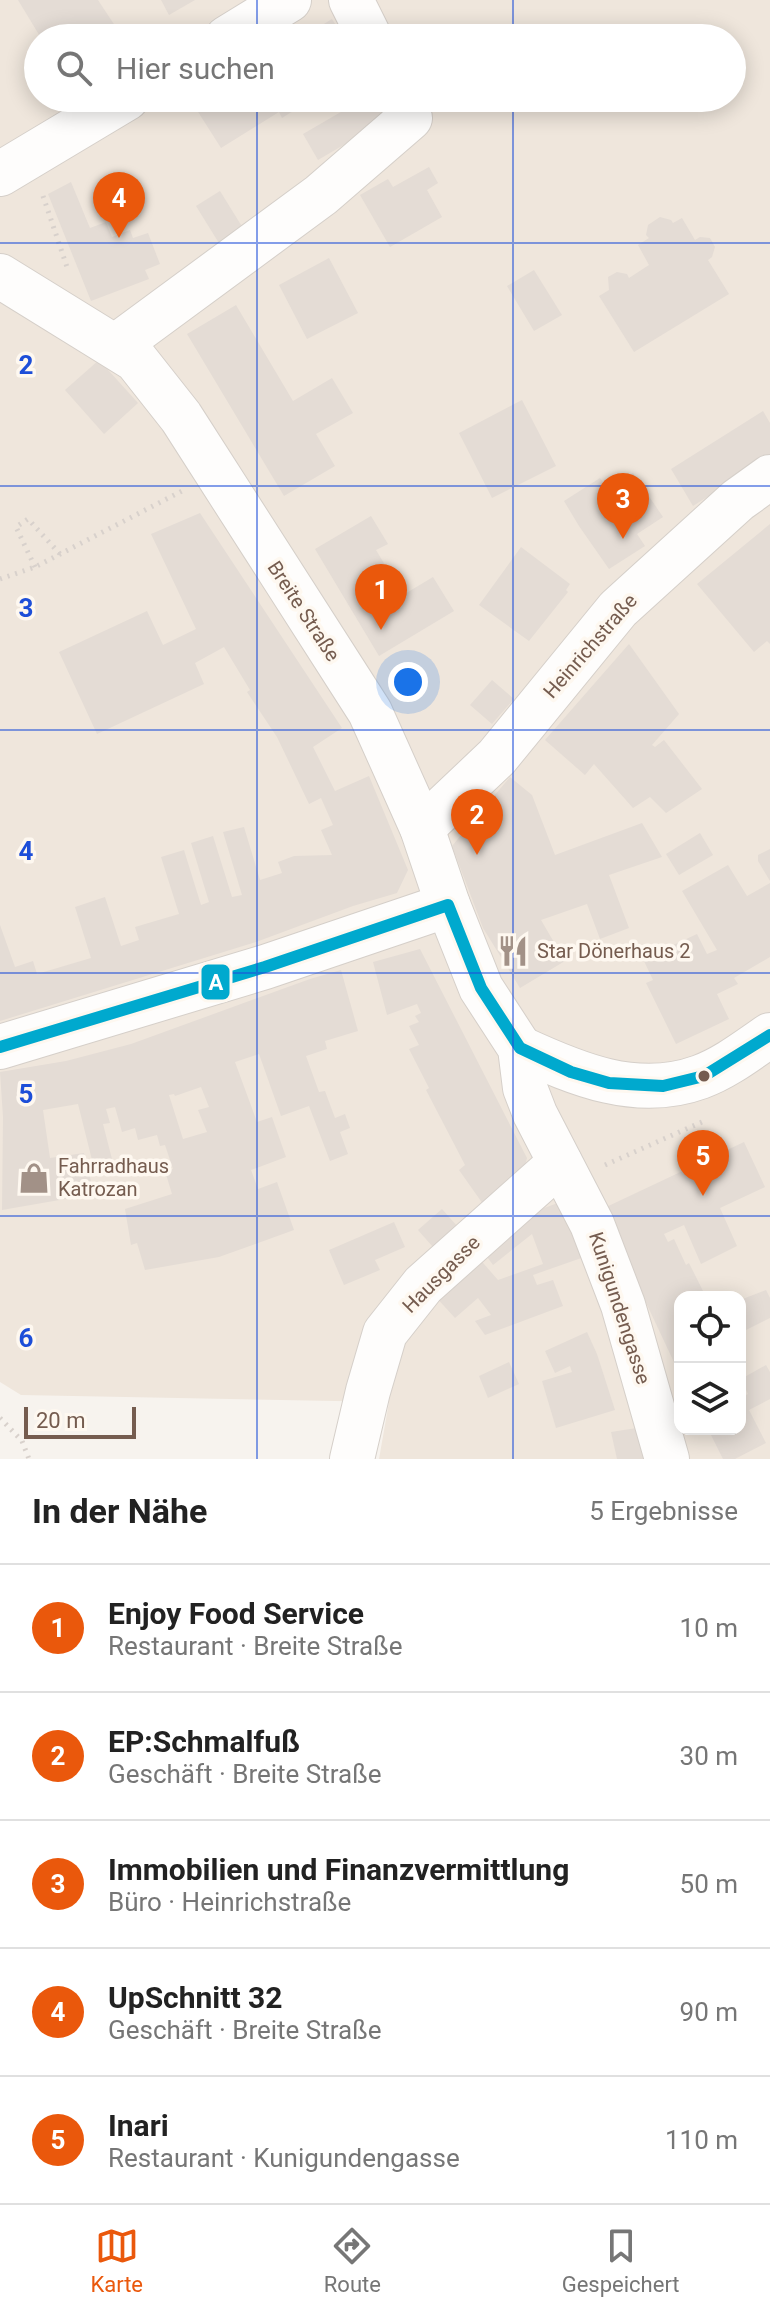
<!DOCTYPE html>
<html lang="de">
<meta charset="utf-8">
<style>
body{margin:0;font-family:Roboto,sans-serif;background:#f2f2f2;color:#222}
.controls{position:absolute;right:24px;bottom:24px;display:grid;overflow:hidden;border-radius:16px;box-shadow:0 4px 20px #0003}
.controls button{width:72px;height:72px;display:grid;place-items:center;padding:0;border:0;border-bottom:2px solid #e0e0e0;background:#fff;color:#222;font:40px sans-serif}
.scale{position:absolute;left:24px;bottom:20px;width:112px;box-sizing:border-box;padding-left:8px;border:4px solid #755c4f;border-top:0;font-size:22px;line-height:28px;white-space:nowrap;color:#755c4f;-webkit-text-stroke:6px #fef8f0;paint-order:stroke}
.you{position:absolute;left:408px;top:682px;width:28px;height:28px;margin:-20px;border:6px solid #fff;border-radius:50%;background:#1a73e8;box-shadow:0 0 0 12px #1a73e833}
.badge{display:grid;place-items:center;width:52px;height:52px;border-radius:50%;background:#ea580c;color:#fff;font-size:26px;font-weight:700}
.pin{position:absolute;translate:-50% -66px;filter:drop-shadow(0 2px 4px #0008)}
.pin::after{content:'';position:absolute;top:42px;width:28px;height:24px;background:inherit;clip-path:polygon(0 0,100% 0,50% 100%)}
.list{margin:0;padding:0;list-style:none}
h2{display:flex;justify-content:space-between;align-items:center;height:104px;margin:0;padding:0 32px;font-size:34px}
h2 small{font-size:26px;font-weight:400;color:#767676}
.list li{display:grid;grid-template-columns:52px 1fr auto;gap:24px;align-items:center;box-sizing:border-box;height:128px;padding:0 32px;border-top:2px solid #e0e0e0}
.list b{display:block;font-size:30px;white-space:nowrap}
.list p{margin:0;font-size:26px;white-space:nowrap;color:#767676}
.list em{font-size:26px;font-style:normal;color:#767676}
.icon{flex:none;width:44px;height:44px;fill:none;stroke:currentColor;stroke-width:2;stroke-linecap:round;stroke-linejoin:round}
.map{position:relative;flex:none;width:770px;height:1459px;overflow:hidden}
.search{position:absolute;background:#fff;box-shadow:0 4px 20px #0003;left:24px;right:24px;top:24px;height:88px;display:flex;align-items:center;gap:20px;box-sizing:border-box;padding:0 28px;border-radius:44px;color:#767676;font-size:30px}
.sheet{height:744px;background:#fff}
nav{display:flex;justify-content:space-around;align-items:center;box-sizing:border-box;height:112px;border-top:2px solid #e0e0e0;background:#fff;font-size:22px;color:#767676}
nav a{display:grid;justify-items:center;gap:4px}
nav .on{color:#ea580c}
.map>svg:first-child{display:block}
.residential{fill:#efe6dc;fill-rule:evenodd}
.building{fill:#e4dcd5;fill-rule:evenodd}
.lines{fill:none;stroke-linecap:round;stroke-linejoin:round}
.minor-casing{stroke:#d5cfc9;stroke-width:46}
.path{stroke:#d8d1cc;stroke-width:5;stroke-dasharray:2 6;stroke-linecap:butt}
.minor{stroke:#fefdfc;stroke-width:44}
.bus-1-casing{stroke:#fef8f0;stroke-width:18}
.bus-1{stroke:#00a9ce;stroke-width:12}
.grid{fill:none;stroke:#1d4ed8;stroke-width:2;stroke-opacity:0.55}
.bus-dot{fill:#755c4f;stroke:#fef8f0;stroke-width:3}
.labels{text-anchor:middle;dominant-baseline:central;stroke-width:7;stroke-linejoin:round;paint-order:stroke}
.street-label{font-size:20px;fill:#755c4f;stroke:#fef8f0}
.poi-label{font-size:20px;fill:#755c4f;stroke:#fef8f0;text-anchor:start}
.grid-label{font-size:26px;text-anchor:middle;font-weight:bold;fill:#1d4ed8;stroke:#fef8f0;stroke-width:7;stroke-linejoin:round;paint-order:stroke}
.line-badge{stroke:#fef8f0;stroke-width:3}
.badge-label{font-size:22px;text-anchor:middle;font-weight:bold;fill:#fff}
</style>
<div class="map">
<svg width="770" height="1459" viewBox="0 0 770 1459">
<rect width="100%" height="100%" fill="#f7f3ee"/>
<!-- residential -->
<path class="residential" d="M 0,0 L 770,0 L 770,1459 L 379,1459 L 389,1402 L 21,1395 L 0,1382 ZM 38,38 L 732,38 L 732,98 L 38,98 ZM 680,1297 L 740,1297 L 740,1429 L 680,1429 Z"/>
<!-- building -->
<g class="building">
<polygon points="18,0 98,0 123,38 41,38"/>
<polygon points="161,0 195,0 169,15"/>
<polygon points="332,19 344,38 301,38"/>
<polygon points="204,98 314,98 282,118 279,112 221,148 193,104"/>
<polygon points="365,98 373,98 386,120 318,160 303,134"/>
<polygon points="429,167 438,183 427,190 442,217 390,247 360,195 388,179 393,187"/>
<polygon points="71,182 90,228 106,222 112,237 130,230 133,238 148,233 160,264 145,270 149,279 91,301 48,194"/>
<polygon points="220,191 246,233 222,248 196,206"/>
<polygon points="660,217 671,220 673,223 682,218 695,240 700,237 710,238 715,247 712,257 708,260 729,294 634,352 599,296 609,290 608,277 617,272 627,274 629,278 649,265 638,245 649,238 646,235 648,225"/>
<polygon points="329,258 358,313 307,339 279,285"/>
<polygon points="534,270 562,315 534,331 507,286"/>
<polygon points="236,305 293,401 332,378 353,413 316,434 335,466 284,496 187,334"/>
<polygon points="99,360 138,403 104,434 65,390"/>
<polygon points="522,400 556,466 492,498 459,433"/>
<polygon points="763,411 770,423 770,457 693,506 671,469"/>
<polygon points="633,473 663,517 637,534 645,546 609,569 579,526 564,501 600,478 608,489"/>
<polygon points="200,513 342,728 313,747 335,791 369,776 408,870 397,893 353,906 256,942 0,1021 0,925 15,967 33,961 37,974 91,958 75,907 105,897 121,946 139,940 135,927 179,914 161,857 184,850 201,905 209,902 191,843 213,836 232,897 242,895 223,832 244,827 260,880 282,873 278,862 294,856 332,855 321,830 333,825 321,798 309,804 277,737 247,692 250,690 224,647 195,663 204,684 97,734 59,652 147,611 163,645 196,629 151,534"/>
<polygon points="371,516 388,544 376,550 403,595 433,577 454,611 379,656 315,549"/>
<polygon points="770,524 770,644 767,641 754,652 697,584"/>
<polygon points="521,547 570,584 566,590 568,592 529,641 479,605"/>
<polygon points="629,644 679,714 652,745 655,747 664,740 702,789 666,813 650,797 633,808 594,764 585,775 545,740"/>
<polygon points="492,680 514,699 492,724 470,705"/>
<polygon points="510,777 532,795 555,855 642,823 662,857 609,875 629,928 600,939 587,904 541,920 565,961 520,988 483,928 452,846"/>
<polygon points="700,833 713,855 679,875 666,854"/>
<polygon points="770,849 770,881 758,861 758,855"/>
<polygon points="728,865 747,896 770,883 770,957 734,978 738,984 717,994 729,1019 676,1044 646,983 653,980 643,959 697,934 707,954 717,950 682,891"/>
<polygon points="420,949 527,1158 522,1176 483,1204 459,1170 465,1165 426,1090 429,1088 409,1049 419,1045 409,1026 419,1022 415,1016 421,1013 417,1004 387,1015 373,962"/>
<path d="M 341,970 L 358,1031 L 325,1041 L 327,1049 L 306,1056 L 319,1092 L 325,1091 L 335,1118 L 345,1114 L 350,1128 L 340,1132 L 348,1154 L 330,1161 L 309,1106 L 281,1116 L 259,1054 L 235,1062 L 257,1122 L 272,1117 L 286,1157 L 251,1170 L 258,1189 L 277,1182 L 294,1230 L 219,1257 L 145,1270 L 137,1243 L 131,1245 L 125,1209 L 172,1194 L 165,1171 L 173,1169 L 165,1145 L 160,1146 L 157,1135 L 138,1140 L 135,1128 L 122,1132 L 115,1107 L 106,1109 L 110,1123 L 103,1124 L 113,1163 L 94,1168 L 78,1104 L 43,1110 L 50,1158 L 84,1153 L 94,1194 L 2,1210 L 3,1117 L 0,1072 L 66,1061 L 131,1044 L 310,979 ZM 201,1087 L 209,1107 L 198,1110 L 207,1132 L 183,1139 L 169,1095 L 174,1094 L 175,1096 Z"/>
<polygon points="744,1142 765,1187 720,1208 737,1246 701,1264 684,1225 664,1234 668,1242 674,1239 686,1265 689,1263 706,1297 680,1297 680,1375 602,1209"/>
<polygon points="566,1200 587,1256 533,1275 537,1285 553,1280 563,1306 485,1335 475,1321 491,1315 478,1298 455,1318 434,1295 477,1256 498,1280 543,1264 532,1234 493,1265 482,1250 525,1215"/>
<polygon points="442,1209 464,1234 440,1255 418,1230"/>
<polygon points="394,1222 405,1247 375,1260 380,1270 344,1285 329,1250"/>
<polygon points="766,1290 770,1298 770,1318 740,1333 740,1300"/>
<polygon points="587,1332 597,1354 615,1410 556,1428 542,1381 572,1372 570,1366 555,1373 545,1351"/>
<polygon points="509,1362 519,1384 488,1398 479,1376"/>
<polygon points="766,1365 770,1372 770,1399 749,1410 766,1443 735,1459 723,1459 708,1429 740,1429 740,1399 748,1394 741,1379"/>
<polygon points="643,1427 651,1459 617,1459 611,1432"/>
</g>
<g class="lines">
<defs>
<g id="minor">
<polyline points="351,0 370,38"/>
<polyline points="227,38 289,0"/>
<polyline points="0,174 127,98"/>
<polyline points="0,276 136,360 181,417 370,712 422,828 448,905 481,988 520,1048 525,1088 535,1114 592,1224 623,1305 667,1459"/>
<polyline points="116,346 321,195 410,118 400,98"/>
<polyline points="422,828 497,757 618,609 738,500 770,477"/>
<polyline points="0,1047 265,967 448,905"/>
<path d="M 520,1048 C 576,1074 637,1100 700,1077 C 725,1068 748,1050 770,1035"/>
<polyline points="352,1459 368,1391 385,1333 423,1285 560,1163"/>
</g>
</defs>
<!-- minor casing -->
<use href="#minor" class="minor-casing"/>
<!-- path -->
<g class="path">
<polyline points="43,196 68,270"/>
<polyline points="35,567 16,527 28,519 60,554"/>
<polyline points="0,579 35,567 182,491"/>
<polyline points="605,1165 702,1122"/>
<polyline points="0,1418 22,1441 29,1459"/>
</g>
<!-- minor -->
<use href="#minor" class="minor"/>
<defs>
<polyline id="bus-1" points="0,1047 265,967 448,905 481,988 520,1048 571,1072 609,1083 663,1086 704,1076 770,1035"/>
</defs>
<!-- bus-1 casing -->
<use href="#bus-1" class="bus-1-casing"/>
<!-- bus-1 -->
<use href="#bus-1" class="bus-1"/>
</g>
<!-- grid -->
<path class="grid" d="M 257,0 L 257,38M 513,0 L 513,38M 257,98 L 257,1459M 513,98 L 513,1459M 0,243 L 770,243M 0,486 L 770,486M 0,730 L 770,730M 0,973 L 770,973M 0,1216 L 770,1216"/>
<!-- icons -->
<defs>
<symbol id="restaurant-bare" viewBox="-9 -9 18 18"><path d="M-5-6h1v4h1v-4h1v4h1v-4h1v5L-1.5 .5V6h-2V.5L-5-1ZM5-6V6H3V1.5H1.5Q1.5-4 5-6Z" fill="#a29187" stroke="#fef8f0" stroke-width="2.5" paint-order="stroke"/></symbol>
<symbol id="shop-bare" viewBox="-9 -9 18 18"><path d="M-5-2.5h2.3a2.7 3.5 0 0 1 5.4 0H5L5.5 6h-11ZM-1.5-2.5h3a1.5 2.3 0 0 0-3 0Z" fill="#a29187" stroke="#fef8f0" stroke-width="2.5" paint-order="stroke"/></symbol>
</defs>
<g fill-rule="evenodd">
<use href="#restaurant-bare" x="491" y="929" width="44" height="44"/>
<use href="#shop-bare" x="12" y="1156" width="44" height="44"/>
</g>
<!-- markers -->
<circle class="bus-dot" cx="704" cy="1076" r="7"/>
<g class="labels">
<!-- street labels -->
<g class="street-label">
<text transform="translate(304 611) rotate(57)">Breite Straße</text>
<text transform="translate(590 646) rotate(-49)">Heinrichstraße</text>
<text transform="translate(441 1274) rotate(-45)">Hausgasse</text>
<text transform="translate(620 1308) rotate(72)">Kunigundengasse</text>
</g>
<!-- poi labels -->
<g class="poi-label">
<text x="537" y="951">Star Dönerhaus 2</text>
<text x="58" y="1166">Fahrradhaus<tspan x="58" dy="23">Katrozan</tspan></text>
</g>
</g>
<g class="grid-label">
<text x="26" y="374">2</text>
<text x="26" y="617">3</text>
<text x="26" y="860">4</text>
<text x="26" y="1103">5</text>
<text x="26" y="1347">6</text>
</g>
<rect class="line-badge" x="200" y="963" width="31" height="38" rx="8" fill="#00a9ce"/>
<g class="badge-label">
<text x="216" y="990">A</text>
</g>
</svg>
<div class="controls">
<button><svg class="icon" aria-label="locate" viewBox="0 0 24 24"><circle cx="12" cy="12" r="6"/><path d="M12 2v4M12 18v4M2 12h4M18 12h4"/></svg></button>
<button><svg class="icon" aria-label="layers" viewBox="0 0 24 24"><path d="M12 4l9 5-9 5-9-5zM3 14l9 5 9-5"/></svg></button>
</div>
<div class="scale">20 m</div>
<div class="you"></div>
<div class="pin badge" style="left:381px;top:630px">1</div>
<div class="pin badge" style="left:477px;top:855px">2</div>
<div class="pin badge" style="left:623px;top:539px">3</div>
<div class="pin badge" style="left:119px;top:238px">4</div>
<div class="pin badge" style="left:703px;top:1196px">5</div>
<div class="search"><svg class="icon" aria-label="search" viewBox="0 0 24 24"><circle cx="10" cy="10" r="6"/><path d="M15 15l6 6"/></svg>Hier suchen</div>
</div>
<section class="sheet">
<h2>In der Nähe<small>5 Ergebnisse</small></h2>
<ul class="list">
<li><span class="badge">1</span><div><b>Enjoy Food Service</b><p>Restaurant · Breite Straße</p></div><em>10 m</em></li>
<li><span class="badge">2</span><div><b>EP:Schmalfuß</b><p>Geschäft · Breite Straße</p></div><em>30 m</em></li>
<li><span class="badge">3</span><div><b>Immobilien und Finanzvermittlung</b><p>Büro · Heinrichstraße</p></div><em>50 m</em></li>
<li><span class="badge">4</span><div><b>UpSchnitt 32</b><p>Geschäft · Breite Straße</p></div><em>90 m</em></li>
<li><span class="badge">5</span><div><b>Inari</b><p>Restaurant · Kunigundengasse</p></div><em>110 m</em></li>
</ul>
</section>
<nav>
<a class="on"><svg class="icon" aria-label="map" viewBox="0 0 24 24"><path d="M3 6l6-2 6 2 6-2v14l-6 2-6-2-6 2zM9 4v14M15 6v14"/></svg>Karte</a>
<a><svg class="icon" aria-label="directions" viewBox="0 0 24 24"><path d="M12 3l9 9-9 9-9-9zM9 14v-3h6M13 9l2 2-2 2"/></svg>Route</a>
<a><svg class="icon" aria-label="saved" viewBox="0 0 24 24"><path d="M7 4h10v16l-5-4-5 4z"/></svg>Gespeichert</a>
</nav>
